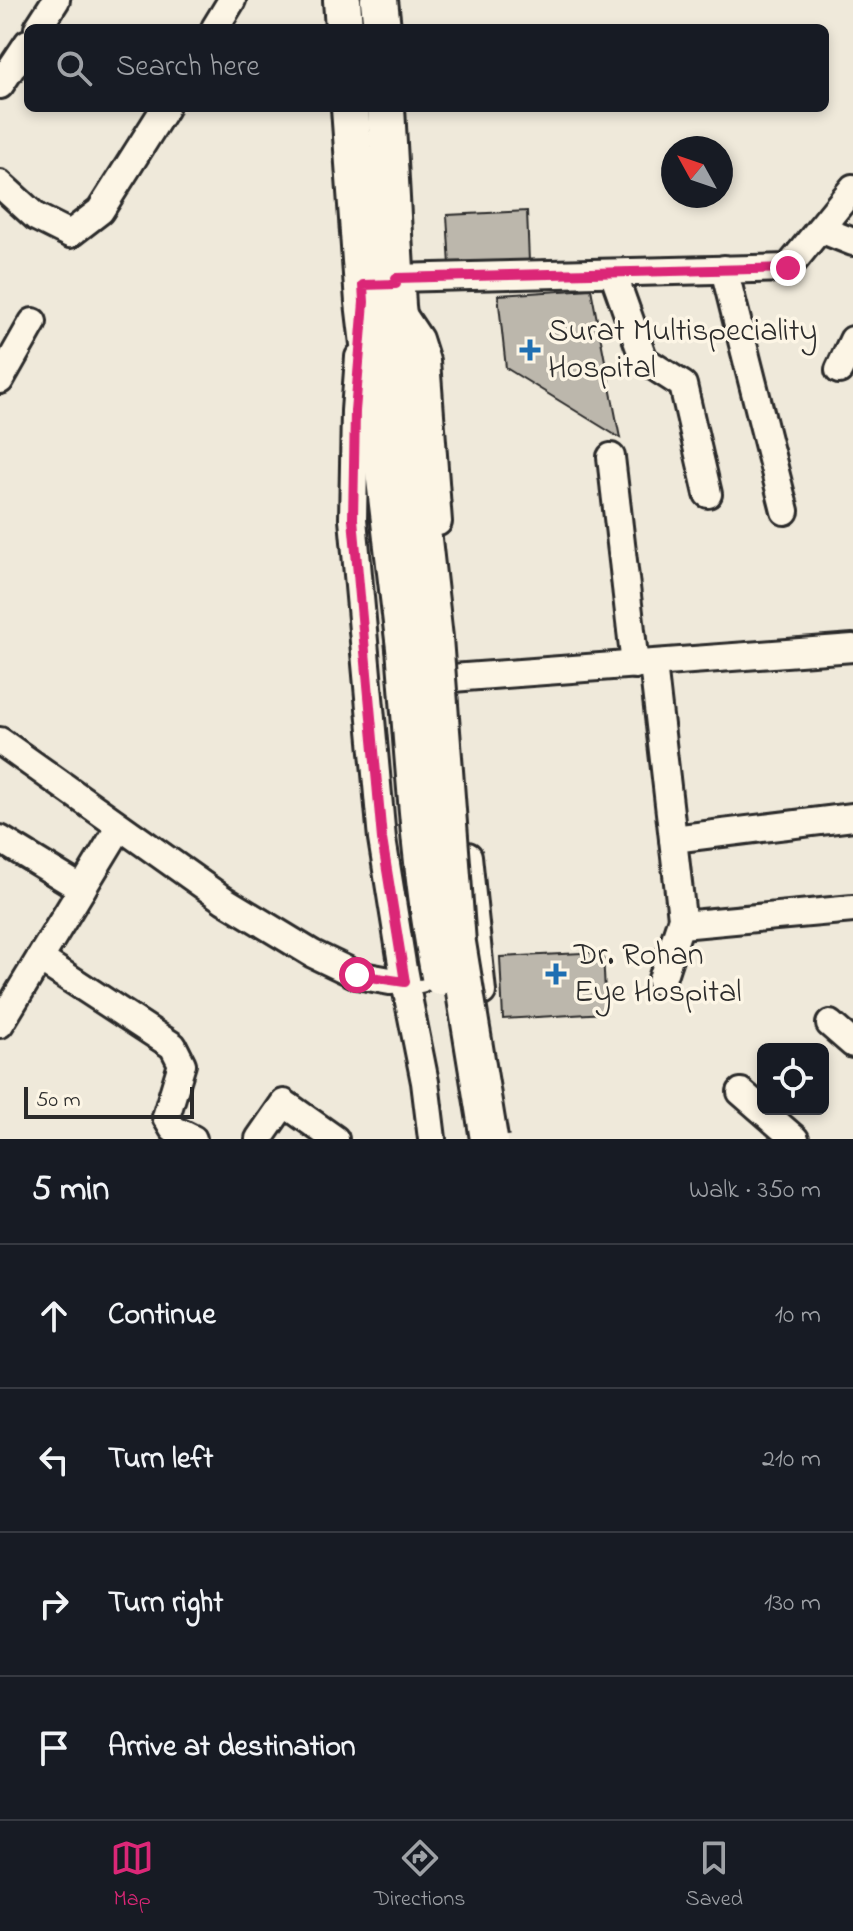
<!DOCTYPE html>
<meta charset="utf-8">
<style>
body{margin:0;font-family:"Indie Flower",sans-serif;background:#20242c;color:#f1f3f6}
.controls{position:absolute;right:24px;bottom:24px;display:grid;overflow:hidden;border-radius:12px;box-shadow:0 4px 12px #0003}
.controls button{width:72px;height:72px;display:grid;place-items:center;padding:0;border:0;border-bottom:2px solid #363941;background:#171b24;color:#f1f3f6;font:40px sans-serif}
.compass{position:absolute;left:661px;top:136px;width:72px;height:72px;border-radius:50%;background:#171b24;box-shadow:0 4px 12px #0003;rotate:310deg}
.scale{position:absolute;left:24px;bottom:20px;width:170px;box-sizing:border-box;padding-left:8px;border:4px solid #2b2b2b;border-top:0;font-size:22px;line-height:28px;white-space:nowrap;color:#2b2b2b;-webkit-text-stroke:6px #fcf5e5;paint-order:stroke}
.stop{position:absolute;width:24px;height:24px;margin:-18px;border:6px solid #db2777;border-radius:50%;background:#fff}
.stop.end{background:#db2777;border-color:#fff;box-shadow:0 2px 8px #0008}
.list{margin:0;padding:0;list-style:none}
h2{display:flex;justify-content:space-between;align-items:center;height:104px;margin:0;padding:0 32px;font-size:34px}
h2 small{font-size:26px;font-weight:400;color:#9ea1a6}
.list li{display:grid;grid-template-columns:52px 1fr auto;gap:24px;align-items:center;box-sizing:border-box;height:144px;padding:0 32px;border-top:2px solid #363941}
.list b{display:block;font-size:30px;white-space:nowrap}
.list em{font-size:26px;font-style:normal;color:#9ea1a6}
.icon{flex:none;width:44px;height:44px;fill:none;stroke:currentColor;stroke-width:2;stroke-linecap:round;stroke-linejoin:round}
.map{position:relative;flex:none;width:853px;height:1139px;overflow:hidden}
.search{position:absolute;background:#171b24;box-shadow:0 4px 12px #0003;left:24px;right:24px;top:24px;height:88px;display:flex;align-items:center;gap:20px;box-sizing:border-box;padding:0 28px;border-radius:12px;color:#9ea1a6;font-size:30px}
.sheet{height:680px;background:#171b24}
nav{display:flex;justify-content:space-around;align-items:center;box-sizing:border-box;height:112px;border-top:2px solid #363941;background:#171b24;font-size:22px;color:#9ea1a6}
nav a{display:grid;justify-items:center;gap:4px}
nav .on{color:#db2777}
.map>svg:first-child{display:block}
.building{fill:#bcb7ac;stroke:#2b2b2b;stroke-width:2}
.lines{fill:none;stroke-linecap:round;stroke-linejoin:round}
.minor-casing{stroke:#2b2b2b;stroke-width:32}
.secondary-casing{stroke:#2b2b2b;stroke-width:42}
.minor{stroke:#fcf5e5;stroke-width:26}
.secondary{stroke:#fcf5e5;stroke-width:36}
.secondary-bridge-casing{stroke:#2b2b2b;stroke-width:42;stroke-linecap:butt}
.secondary-bridge{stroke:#fcf5e5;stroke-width:36}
.route{stroke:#db2777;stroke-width:10}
.poi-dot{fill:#1f6fb2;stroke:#fcf5e5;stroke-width:3}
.labels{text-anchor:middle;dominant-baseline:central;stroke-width:7;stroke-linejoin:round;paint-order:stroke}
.poi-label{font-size:32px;fill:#2b2b2b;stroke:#fcf5e5;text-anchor:start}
</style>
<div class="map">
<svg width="853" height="1139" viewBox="0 0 853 1139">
<rect width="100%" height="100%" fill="#efe9da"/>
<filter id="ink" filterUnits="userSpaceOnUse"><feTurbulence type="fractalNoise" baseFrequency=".0125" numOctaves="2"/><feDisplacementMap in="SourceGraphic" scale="16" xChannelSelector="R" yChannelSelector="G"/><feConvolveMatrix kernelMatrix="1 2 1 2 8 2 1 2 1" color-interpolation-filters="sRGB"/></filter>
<g filter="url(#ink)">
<!-- building -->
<g class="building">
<polygon points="527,211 529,262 450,266 447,215"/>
<polygon points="591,289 620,438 506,368 498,295"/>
<polygon points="603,952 606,1013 503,1019 500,957"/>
</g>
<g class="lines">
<defs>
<g id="minor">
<polyline points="38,28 56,0"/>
<polyline points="215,28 232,0"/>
<polyline points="0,85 28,43"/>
<polyline points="0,184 36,217 70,234 100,211 165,108"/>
<polyline points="820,229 853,242"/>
<polyline points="724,269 785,511"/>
<polyline points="613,273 644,360 683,385 708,494"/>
<polyline points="396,278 788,268 853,188"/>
<polyline points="399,309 419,339 426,361 438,522"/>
<polyline points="359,357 355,411 353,519 368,686 382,839 405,982 425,1082 432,1139"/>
<polyline points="839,370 853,340"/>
<polyline points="0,380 33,322"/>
<polyline points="611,457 635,665"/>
<polyline points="653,664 682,918 661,982"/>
<polyline points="452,678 853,648"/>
<polyline points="0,741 224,900 313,954 357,975 390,981 420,979"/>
<polyline points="0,839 82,889"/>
<polyline points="673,839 853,817"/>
<polyline points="468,856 482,992"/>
<polyline points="681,925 853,909"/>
<polyline points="40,959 173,1046 182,1064 166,1117 173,1129 193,1139"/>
<polyline points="0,1024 119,828"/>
<polyline points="830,1024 853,1044"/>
<polyline points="741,1092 795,1139"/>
<polyline points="259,1139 284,1103 335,1139"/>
</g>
<g id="secondary">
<polyline points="342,0 344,28"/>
<polyline points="379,0 382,28"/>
<polyline points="350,108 364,302 405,648"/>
<polyline points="386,108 397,306 434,638"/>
</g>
</defs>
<!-- minor casing -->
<use href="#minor" class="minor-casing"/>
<!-- secondary casing -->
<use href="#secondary" class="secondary-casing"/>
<!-- minor -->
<use href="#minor" class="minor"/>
<!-- secondary -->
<use href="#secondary" class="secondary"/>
<defs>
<g id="secondary-bridge">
<polyline points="434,638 457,943 489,1139"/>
<path d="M 405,648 C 414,757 419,868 440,976"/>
</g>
</defs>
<!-- secondary-bridge casing -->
<use href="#secondary-bridge" class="secondary-bridge-casing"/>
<!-- secondary-bridge -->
<use href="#secondary-bridge" class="secondary-bridge"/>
</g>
</g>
<g class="lines" filter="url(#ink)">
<!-- route -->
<polyline class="route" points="357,975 405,982 382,839 353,519 355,411 364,302 363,285 396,284 396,278 788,268"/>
</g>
<!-- markers -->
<g class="poi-dot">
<path d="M526 338h8v8h8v8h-8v8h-8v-8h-8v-8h8z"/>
<path d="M552 962h8v8h8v8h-8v8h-8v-8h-8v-8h8z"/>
</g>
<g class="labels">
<!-- poi labels -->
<g class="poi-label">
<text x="548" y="332">Surat Multispeciality<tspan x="548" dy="37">Hospital</tspan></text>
<text x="574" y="956">Dr. Rohan<tspan x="574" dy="37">Eye Hospital</tspan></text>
</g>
</g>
</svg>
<div class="controls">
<button><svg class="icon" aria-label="locate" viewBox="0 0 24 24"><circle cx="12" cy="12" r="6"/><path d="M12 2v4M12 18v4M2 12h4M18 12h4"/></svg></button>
</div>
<svg class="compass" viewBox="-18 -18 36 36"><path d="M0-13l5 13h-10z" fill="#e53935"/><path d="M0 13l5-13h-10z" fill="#9ea1a6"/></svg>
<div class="scale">50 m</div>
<div class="stop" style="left:357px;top:975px"></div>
<div class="stop end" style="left:788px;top:268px"></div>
<div class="search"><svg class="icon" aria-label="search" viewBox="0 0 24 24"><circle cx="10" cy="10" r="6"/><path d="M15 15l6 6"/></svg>Search here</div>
</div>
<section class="sheet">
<h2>5 min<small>Walk · 350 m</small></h2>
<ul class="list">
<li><svg class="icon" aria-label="ahead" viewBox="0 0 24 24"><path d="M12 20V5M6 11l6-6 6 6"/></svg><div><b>Continue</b></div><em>10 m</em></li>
<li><svg class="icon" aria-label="left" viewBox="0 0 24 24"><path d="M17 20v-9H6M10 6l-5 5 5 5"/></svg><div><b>Turn left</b></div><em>210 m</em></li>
<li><svg class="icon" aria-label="right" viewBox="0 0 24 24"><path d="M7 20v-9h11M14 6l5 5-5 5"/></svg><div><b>Turn right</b></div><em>130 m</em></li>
<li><svg class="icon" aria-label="arrive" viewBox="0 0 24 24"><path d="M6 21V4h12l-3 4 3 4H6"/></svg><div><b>Arrive at destination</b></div></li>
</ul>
</section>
<nav>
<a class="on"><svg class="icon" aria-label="map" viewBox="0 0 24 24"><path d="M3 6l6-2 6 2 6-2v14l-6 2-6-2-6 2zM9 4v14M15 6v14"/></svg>Map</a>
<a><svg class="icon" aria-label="directions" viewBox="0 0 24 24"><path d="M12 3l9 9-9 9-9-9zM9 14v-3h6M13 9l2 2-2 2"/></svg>Directions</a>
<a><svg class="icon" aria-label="saved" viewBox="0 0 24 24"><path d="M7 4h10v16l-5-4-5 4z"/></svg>Saved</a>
</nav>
